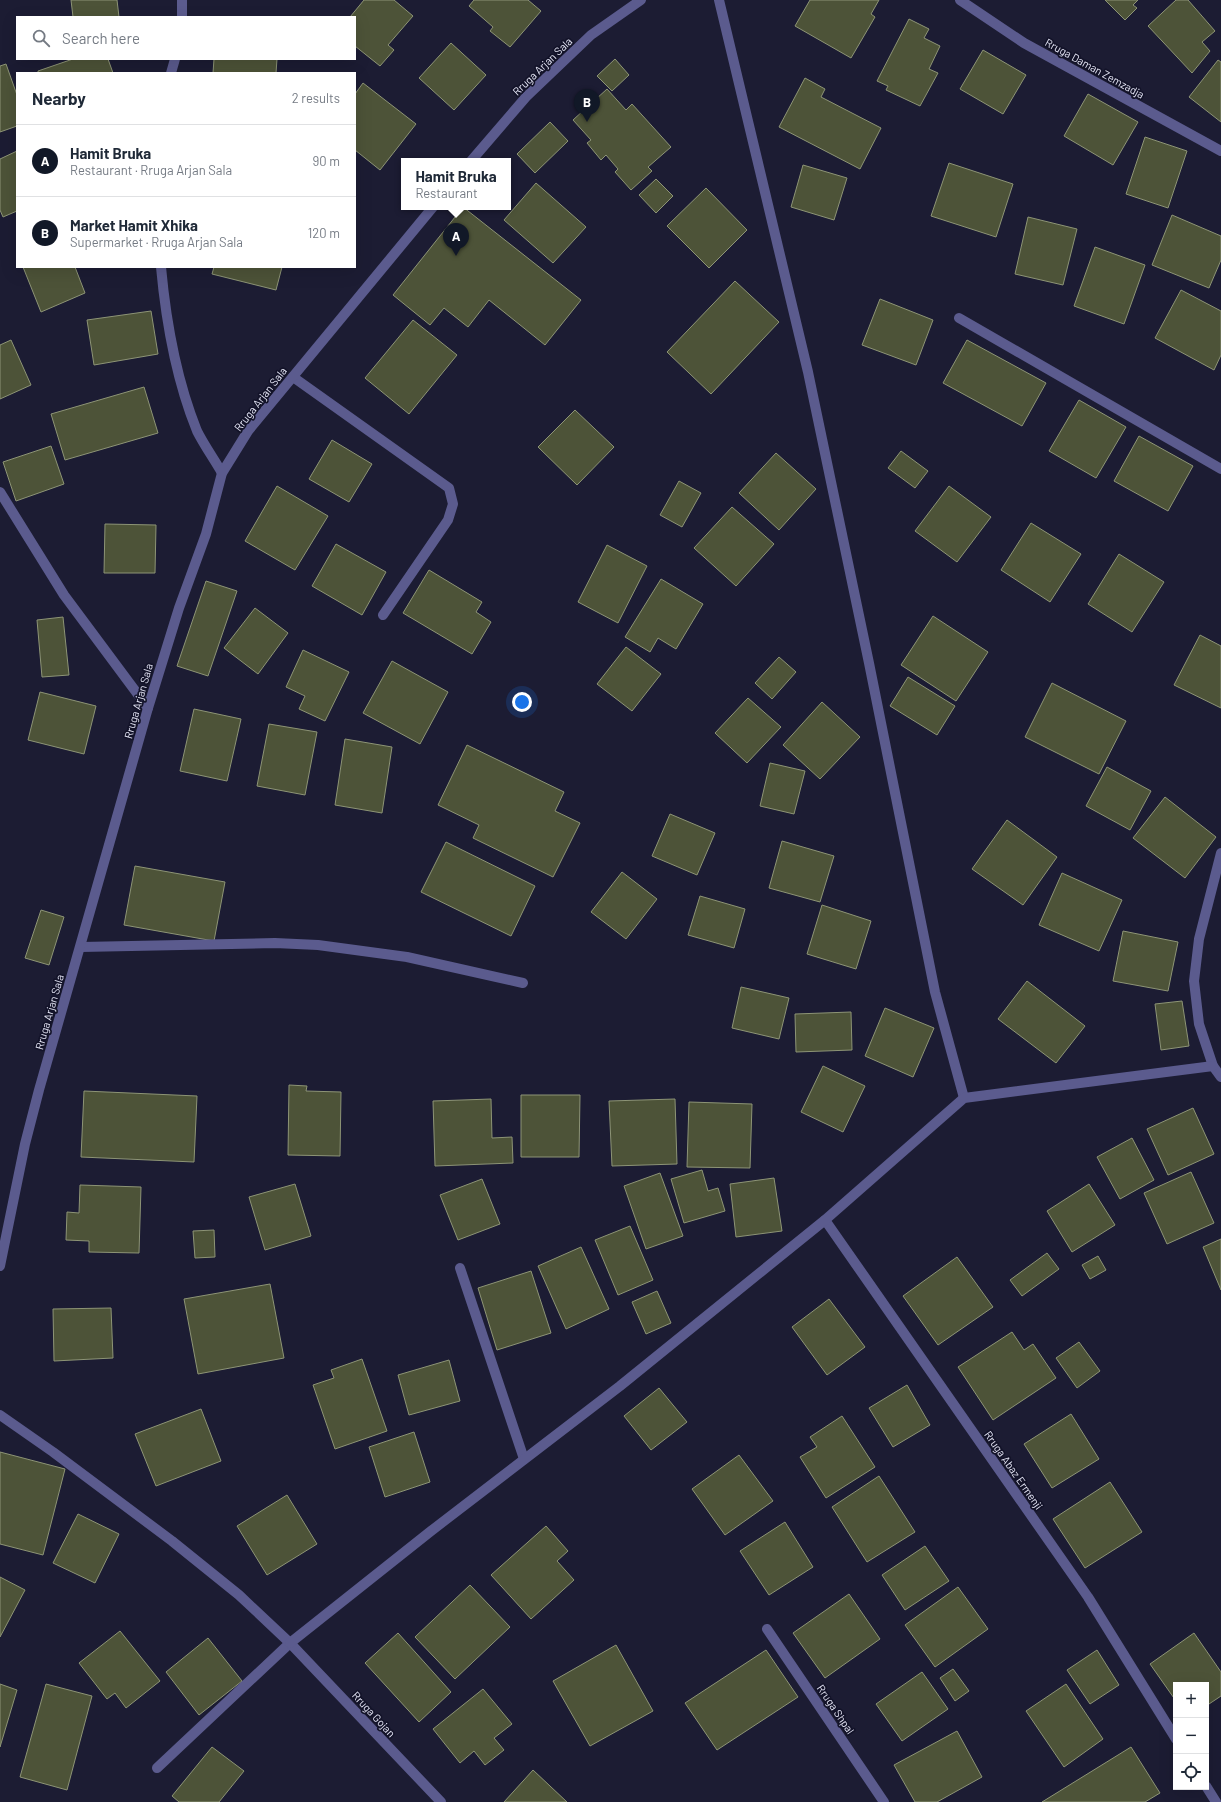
<!DOCTYPE html>
<meta charset="utf-8">
<style>
body{margin:0;font-family:Barlow,sans-serif;background:#f6f6f7;color:#1f2937}
.controls{position:absolute;right:12px;bottom:12px;display:grid;overflow:hidden;border-radius:0px;box-shadow:0 4px 16px #0002}
.controls button{width:36px;height:36px;display:grid;place-items:center;padding:0;border:0;border-bottom:1px solid #e0e1e3;background:#fff;color:#1f2937;font:20px sans-serif}
.you{position:absolute;left:522px;top:702px;width:14px;height:14px;margin:-10px;border:3px solid #fff;border-radius:50%;background:#1a73e8;box-shadow:0 0 0 6px #1a73e833}
.badge{display:grid;place-items:center;width:26px;height:26px;border-radius:50%;background:#111827;color:#fff;font-size:13px;font-weight:700}
.pin{position:absolute;translate:-50% -33px;filter:drop-shadow(0 1px 2px #0008)}
.pin::after{content:'';position:absolute;top:21px;width:14px;height:12px;background:inherit;clip-path:polygon(0 0,100% 0,50% 100%)}
.popup{position:absolute;left:401px;top:158px;width:110px;height:52px;box-sizing:border-box;display:grid;place-content:center;border-radius:0px;background:#fff;filter:drop-shadow(0 1px 3px #0005);font-size:13px;white-space:nowrap;color:#747a83}
.popup b{font-size:15px;color:#1f2937}
.popup::after{content:'';position:absolute;left:50%;top:100%;margin-left:-8px;border:8px solid transparent;border-top-color:#fff}
.list{margin:0;padding:0;list-style:none}
h2{display:flex;justify-content:space-between;align-items:center;height:52px;margin:0;padding:0 16px;font-size:17px}
h2 small{font-size:13px;font-weight:400;color:#747a83}
.list li{display:grid;grid-template-columns:26px 1fr auto;gap:12px;align-items:center;box-sizing:border-box;height:72px;padding:0 16px;border-top:1px solid #e0e1e3}
.list b{display:block;font-size:15px;white-space:nowrap}
.list p{margin:0;font-size:13px;white-space:nowrap;color:#747a83}
.list em{font-size:13px;font-style:normal;color:#747a83}
.icon{flex:none;width:22px;height:22px;fill:none;stroke:currentColor;stroke-width:2;stroke-linecap:round;stroke-linejoin:round}
.map{position:relative;flex:none;width:1221px;height:1802px;overflow:hidden}
.search{position:absolute;background:#fff;box-shadow:0 4px 16px #0002;left:16px;top:16px;width:340px;height:44px;display:flex;align-items:center;gap:10px;box-sizing:border-box;padding:0 14px;border-radius:0px;color:#747a83;font-size:15px}
.panel{position:absolute;background:#fff;box-shadow:0 4px 16px #0002;left:16px;top:72px;width:340px;height:196px;border-radius:0px}
.map>svg:first-child{display:block}
.building{fill:#4d5338;stroke:#8d9476}
.lines{fill:none;stroke-linecap:round;stroke-linejoin:round}
.service{stroke:#5b5b8e;stroke-width:10}
.minor{stroke:#5b5b8e;stroke-width:10}
.tertiary{stroke:#5b5b8e;stroke-width:10}
.labels{text-anchor:middle;dominant-baseline:central;stroke-width:3.5;stroke-linejoin:round;paint-order:stroke}
.street-label{font-size:11px;fill:#e5e6f6;stroke:#131329}
</style>
<div class="map">
<svg width="1221" height="1802" viewBox="0 0 1221 1802">
<rect width="100%" height="100%" fill="#1c1c33"/>
<!-- building -->
<g class="building">
<polygon points="71,0 117,0 119,17 73,17"/>
<polygon points="364,0 394,0 413,16 388,45 394,50 380,66 355,46 355,17 350,17"/>
<polygon points="474,0 528,0 541,11 510,47 490,31 493,27 469,6"/>
<polygon points="810,0 879,0 871,14 875,17 851,58 795,26"/>
<polygon points="1105,0 1138,0 1133,5 1137,8 1125,20"/>
<polygon points="1176,0 1188,0 1215,31 1202,42 1210,51 1192,73 1148,26"/>
<polygon points="909,19 929,29 924,38 940,46 929,69 938,73 920,106 886,90 888,86 877,81"/>
<polygon points="451,43 486,75 454,110 419,78"/>
<polygon points="983,50 1026,75 1003,114 960,89"/>
<polygon points="73,59 108,59 113,73 38,73 38,71"/>
<polygon points="214,59 277,59 276,73 213,73"/>
<polygon points="615,59 629,75 612,91 597,76"/>
<polygon points="1218,60 1221,62 1221,122 1189,97"/>
<polygon points="6,64 17,95 17,126 0,132 0,66"/>
<polygon points="805,78 825,89 821,97 881,128 860,169 779,127"/>
<polygon points="363,83 416,124 380,170 355,150 355,94"/>
<polygon points="607,89 626,110 632,104 671,147 648,167 652,171 631,190 615,172 618,169 606,155 601,160 587,143 591,140 573,120"/>
<polygon points="1088,94 1138,122 1113,165 1064,136"/>
<polygon points="550,122 568,141 535,173 517,154"/>
<polygon points="1145,137 1187,151 1168,208 1126,194"/>
<polygon points="17,151 17,211 3,217 0,210 0,159"/>
<polygon points="949,163 1013,184 996,237 931,216"/>
<polygon points="803,165 847,178 834,220 791,207"/>
<polygon points="656,179 673,196 656,213 639,195"/>
<polygon points="536,183 586,227 553,263 504,220"/>
<polygon points="706,188 747,230 709,268 667,226"/>
<polygon points="463,207 581,300 545,345 489,300 468,327 444,308 430,325 393,295"/>
<polygon points="1172,215 1221,236 1221,260 1209,288 1152,265"/>
<polygon points="1028,217 1077,229 1063,285 1015,274"/>
<polygon points="1095,247 1145,265 1124,324 1074,306"/>
<polygon points="23,267 75,267 85,293 41,312"/>
<polygon points="214,267 282,267 276,290 212,274"/>
<polygon points="735,281 779,322 711,394 667,352"/>
<polygon points="1181,290 1221,311 1221,355 1214,370 1155,338"/>
<polygon points="880,299 933,320 916,365 862,345"/>
<polygon points="151,311 158,354 94,365 87,320"/>
<polygon points="413,320 457,355 409,414 365,378"/>
<polygon points="11,340 31,385 0,399 0,345"/>
<polygon points="967,340 1046,383 1022,426 943,383"/>
<polygon points="144,387 158,433 65,460 51,414"/>
<polygon points="1079,400 1126,427 1096,478 1049,451"/>
<polygon points="575,410 614,447 577,485 538,447"/>
<polygon points="1139,436 1193,466 1168,511 1114,481"/>
<polygon points="332,440 372,464 349,502 309,479"/>
<polygon points="51,446 64,484 16,501 3,462"/>
<polygon points="901,451 928,471 915,488 888,468"/>
<polygon points="776,453 816,489 779,530 739,493"/>
<polygon points="679,481 701,493 682,527 660,515"/>
<polygon points="277,486 328,516 295,570 245,541"/>
<polygon points="949,486 991,517 957,562 915,531"/>
<polygon points="732,507 774,544 736,586 694,548"/>
<polygon points="1031,523 1081,554 1050,602 1001,570"/>
<polygon points="105,524 156,525 155,573 104,573"/>
<polygon points="336,544 386,572 362,615 312,586"/>
<polygon points="607,545 647,566 618,623 578,602"/>
<polygon points="1119,554 1164,582 1132,632 1088,604"/>
<polygon points="429,570 482,602 476,612 491,622 472,654 403,613"/>
<polygon points="661,579 703,604 676,649 658,638 650,652 625,637"/>
<polygon points="206,581 237,591 208,676 177,666"/>
<polygon points="255,608 288,633 258,674 224,648"/>
<polygon points="933,616 988,652 956,701 901,665"/>
<polygon points="63,617 69,675 42,677 37,620"/>
<polygon points="1200,635 1221,646 1221,708 1174,685"/>
<polygon points="626,647 661,674 632,711 597,684"/>
<polygon points="303,650 349,672 325,721 299,709 305,696 286,687"/>
<polygon points="779,657 796,672 772,699 755,683"/>
<polygon points="392,661 448,692 420,744 363,713"/>
<polygon points="908,677 955,706 937,735 890,706"/>
<polygon points="1052,683 1126,721 1099,774 1025,737"/>
<polygon points="40,692 96,706 84,754 28,740"/>
<polygon points="748,698 781,727 747,763 715,733"/>
<polygon points="822,702 860,737 820,779 783,745"/>
<polygon points="194,709 241,719 227,781 180,771"/>
<polygon points="269,724 317,732 305,795 257,786"/>
<polygon points="345,739 392,747 382,813 335,805"/>
<polygon points="467,745 564,792 555,811 580,823 553,877 473,838 479,825 438,805"/>
<polygon points="770,763 805,771 794,814 760,806"/>
<polygon points="1107,767 1151,791 1130,830 1086,806"/>
<polygon points="1165,797 1216,837 1185,878 1133,838"/>
<polygon points="670,814 715,833 697,875 652,856"/>
<polygon points="1007,820 1057,857 1023,905 972,869"/>
<polygon points="782,841 834,856 820,902 769,888"/>
<polygon points="446,842 535,886 511,936 421,892"/>
<polygon points="135,866 225,882 214,941 124,925"/>
<polygon points="622,872 657,899 626,939 591,912"/>
<polygon points="1062,873 1122,900 1099,951 1039,925"/>
<polygon points="700,896 745,909 734,948 688,935"/>
<polygon points="822,905 871,921 856,969 807,954"/>
<polygon points="41,910 64,917 49,965 25,958"/>
<polygon points="1123,931 1178,942 1168,991 1113,981"/>
<polygon points="1027,981 1085,1026 1056,1063 998,1019"/>
<polygon points="741,987 789,998 779,1039 732,1028"/>
<polygon points="1182,1001 1189,1046 1161,1050 1155,1004"/>
<polygon points="885,1008 934,1028 913,1077 865,1056"/>
<polygon points="851,1012 852,1050 796,1052 795,1014"/>
<polygon points="823,1066 865,1086 843,1132 801,1112"/>
<polygon points="289,1085 307,1086 306,1091 341,1092 340,1156 288,1155"/>
<polygon points="84,1091 197,1096 194,1162 81,1157"/>
<polygon points="521,1095 580,1095 579,1157 521,1157"/>
<polygon points="491,1099 492,1138 512,1137 513,1163 435,1166 433,1101"/>
<polygon points="675,1099 677,1164 612,1166 609,1101"/>
<polygon points="689,1102 752,1104 750,1168 687,1167"/>
<polygon points="1193,1108 1214,1154 1168,1175 1147,1129"/>
<polygon points="1132,1138 1154,1180 1120,1199 1097,1157"/>
<polygon points="702,1170 708,1191 718,1188 725,1211 684,1223 671,1179"/>
<polygon points="1191,1172 1214,1223 1167,1244 1144,1193"/>
<polygon points="660,1173 683,1236 646,1249 624,1186"/>
<polygon points="774,1178 782,1231 736,1237 730,1184"/>
<polygon points="482,1179 500,1224 458,1240 440,1195"/>
<polygon points="295,1184 311,1236 265,1250 249,1197"/>
<polygon points="1089,1184 1115,1225 1072,1252 1047,1211"/>
<polygon points="80,1185 141,1187 139,1253 89,1252 89,1241 66,1240 67,1212 79,1213"/>
<polygon points="630,1226 653,1280 618,1295 595,1240"/>
<polygon points="214,1230 215,1257 195,1258 193,1231"/>
<polygon points="1221,1239 1221,1290 1203,1247"/>
<polygon points="581,1247 609,1309 566,1329 538,1266"/>
<polygon points="1047,1253 1059,1269 1022,1296 1010,1280"/>
<polygon points="1098,1256 1106,1270 1090,1279 1082,1265"/>
<polygon points="957,1257 993,1307 938,1345 903,1296"/>
<polygon points="531,1271 551,1333 497,1350 478,1288"/>
<polygon points="270,1284 284,1358 198,1374 184,1299"/>
<polygon points="657,1291 671,1323 646,1334 632,1302"/>
<polygon points="829,1299 865,1347 827,1375 792,1327"/>
<polygon points="111,1308 113,1358 54,1361 53,1309"/>
<polygon points="1012,1332 1024,1350 1033,1344 1056,1378 993,1420 958,1367"/>
<polygon points="1079,1342 1100,1371 1077,1388 1056,1358"/>
<polygon points="362,1359 387,1431 335,1449 313,1385 334,1378 331,1370"/>
<polygon points="449,1360 460,1401 409,1415 398,1375"/>
<polygon points="907,1385 930,1425 893,1447 869,1408"/>
<polygon points="659,1388 687,1422 651,1450 624,1416"/>
<polygon points="201,1409 221,1461 156,1486 135,1434"/>
<polygon points="1071,1414 1099,1459 1052,1488 1024,1444"/>
<polygon points="842,1416 875,1467 826,1498 800,1457 817,1447 810,1437"/>
<polygon points="414,1432 430,1482 385,1497 369,1447"/>
<polygon points="0,1452 65,1469 43,1555 0,1544"/>
<polygon points="739,1455 773,1501 725,1535 692,1489"/>
<polygon points="879,1476 915,1532 867,1562 832,1507"/>
<polygon points="1110,1482 1142,1532 1085,1568 1053,1519"/>
<polygon points="287,1495 317,1544 267,1575 237,1526"/>
<polygon points="78,1514 119,1534 95,1583 53,1563"/>
<polygon points="785,1522 813,1567 769,1595 740,1551"/>
<polygon points="546,1526 568,1551 557,1561 574,1580 531,1619 491,1575"/>
<polygon points="925,1546 949,1581 905,1610 882,1575"/>
<polygon points="0,1577 25,1590 0,1637"/>
<polygon points="470,1585 510,1627 455,1679 415,1637"/>
<polygon points="958,1587 988,1629 935,1667 905,1625"/>
<polygon points="849,1594 880,1639 825,1678 793,1633"/>
<polygon points="120,1631 160,1681 126,1708 115,1693 107,1699 79,1663"/>
<polygon points="398,1633 451,1692 419,1722 365,1663"/>
<polygon points="1194,1633 1221,1672 1221,1696 1206,1706 1206,1685 1176,1685 1176,1701 1150,1664"/>
<polygon points="208,1638 242,1681 199,1715 166,1672"/>
<polygon points="616,1645 653,1711 590,1746 553,1681"/>
<polygon points="766,1650 798,1697 717,1750 685,1703"/>
<polygon points="1097,1650 1119,1685 1090,1704 1067,1670"/>
<polygon points="953,1669 969,1691 955,1701 940,1678"/>
<polygon points="922,1672 948,1709 902,1741 876,1704"/>
<polygon points="0,1684 17,1690 0,1747"/>
<polygon points="46,1684 92,1696 67,1790 20,1777"/>
<polygon points="1066,1684 1103,1739 1064,1767 1026,1711"/>
<polygon points="483,1689 512,1724 494,1738 504,1750 485,1765 474,1751 460,1763 433,1729"/>
<polygon points="957,1731 982,1777 937,1802 915,1802 894,1765"/>
<polygon points="212,1747 244,1771 219,1802 179,1802 172,1796"/>
<polygon points="1131,1747 1160,1793 1145,1802 1042,1802"/>
<polygon points="533,1770 567,1802 504,1802"/>
</g>
<g class="lines">
<!-- service -->
<polyline class="service" points="157,1768 290,1643"/>
<!-- minor -->
<g class="minor">
<polyline points="182,0 182,17"/>
<polyline points="719,0 808,372 869,663 935,992 964,1098"/>
<polyline points="960,0 1024,43 1221,151"/>
<polyline points="171,73 175,59"/>
<path d="M 161,267 C 166,322 176,379 197,431 C 204,445 214,459 222,473"/>
<polyline points="959,318 1221,469"/>
<polyline points="293,377 449,488 453,504 448,520 383,615"/>
<polyline points="1221,853 1199,939 1194,981 1199,1024 1213,1066 1221,1077"/>
<polyline points="81,947 275,943 318,945 407,957 523,983"/>
<polyline points="825,1220 1088,1597 1176,1739"/>
<polyline points="460,1268 524,1459"/>
<polyline points="0,1415 53,1452 172,1541 239,1595 290,1643 441,1802"/>
<polyline points="767,1629 884,1802"/>
<polyline points="290,1643 431,1531 620,1386 825,1220 964,1098 1213,1066"/>
<polyline points="1206,1786 1216,1802"/>
</g>
<!-- tertiary -->
<g class="tertiary">
<polyline points="471,161 526,97 591,35 641,0"/>
<polyline points="0,492 64,595 148,708"/>
<polyline points="0,1266 25,1144 39,1090 148,708 179,608 206,534 222,473 248,431 433,207"/>
</g>
</g>
<g class="labels">
<!-- street labels -->
<g class="street-label">
<text transform="translate(542 66) rotate(-44)">Rruga Arjan Sala</text>
<text transform="translate(1095 68) rotate(29)">Rruga Daman Zemzadja</text>
<text transform="translate(260 399) rotate(-52)">Rruga Arjan Sala</text>
<text transform="translate(138 701) rotate(-74)">Rruga Arjan Sala</text>
<text transform="translate(49 1012) rotate(-74)">Rruga Arjan Sala</text>
<text transform="translate(1014 1470) rotate(55)">Rruga Abaz Ermenji</text>
<text transform="translate(836 1709) rotate(56)">Rruga Shpal</text>
<text transform="translate(374 1714) rotate(47)">Rruga Gojan</text>
</g>
</g>
</svg>
<div class="controls">
<button>+</button>
<button>−</button>
<button><svg class="icon" aria-label="locate" viewBox="0 0 24 24"><circle cx="12" cy="12" r="6"/><path d="M12 2v4M12 18v4M2 12h4M18 12h4"/></svg></button>
</div>
<div class="you"></div>
<div class="pin badge" style="left:456px;top:256px">A</div>
<div class="popup"><b>Hamit Bruka</b>Restaurant</div>
<div class="pin badge" style="left:587px;top:122px">B</div>
<div class="search"><svg class="icon" aria-label="search" viewBox="0 0 24 24"><circle cx="10" cy="10" r="6"/><path d="M15 15l6 6"/></svg>Search here</div>
<section class="panel">
<h2>Nearby<small>2 results</small></h2>
<ul class="list">
<li><span class="badge">A</span><div><b>Hamit Bruka</b><p>Restaurant · Rruga Arjan Sala</p></div><em>90 m</em></li>
<li><span class="badge">B</span><div><b>Market Hamit Xhika</b><p>Supermarket · Rruga Arjan Sala</p></div><em>120 m</em></li>
</ul>
</section>
</div>
